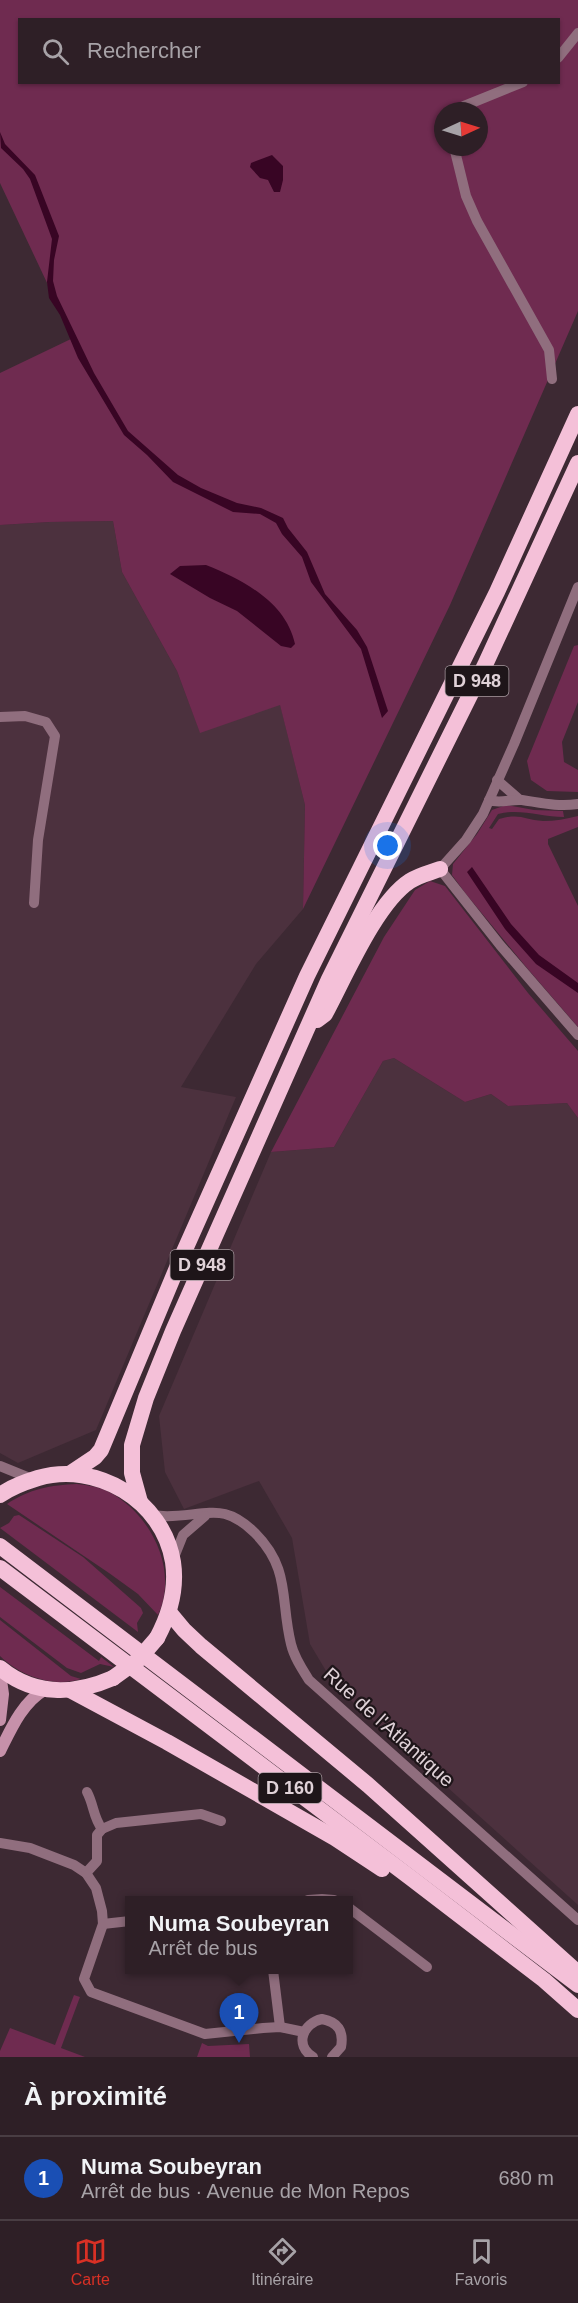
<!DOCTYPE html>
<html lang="fr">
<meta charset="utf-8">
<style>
body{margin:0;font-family:Arial,sans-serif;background:#36272e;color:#f1f3f6}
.compass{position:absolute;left:434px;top:102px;width:54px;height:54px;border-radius:50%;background:#2e1f26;box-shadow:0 2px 4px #0004;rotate:86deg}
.you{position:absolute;left:388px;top:846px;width:21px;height:21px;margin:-15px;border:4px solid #fff;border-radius:50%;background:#1a73e8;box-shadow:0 0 0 9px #1a73e833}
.badge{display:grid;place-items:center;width:39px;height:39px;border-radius:50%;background:#d93025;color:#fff;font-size:20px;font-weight:700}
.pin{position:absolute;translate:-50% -50px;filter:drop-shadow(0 2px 3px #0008)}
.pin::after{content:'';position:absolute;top:32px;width:21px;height:18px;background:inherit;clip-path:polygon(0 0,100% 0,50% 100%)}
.popup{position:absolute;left:125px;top:1896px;width:228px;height:78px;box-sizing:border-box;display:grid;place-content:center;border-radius:0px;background:#2e1f26;filter:drop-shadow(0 2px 4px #0005);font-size:20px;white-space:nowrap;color:#a7a2a7}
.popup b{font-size:22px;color:#f1f3f6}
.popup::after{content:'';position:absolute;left:50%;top:100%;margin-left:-12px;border:12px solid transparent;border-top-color:#2e1f26}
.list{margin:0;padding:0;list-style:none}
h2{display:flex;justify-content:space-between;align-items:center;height:78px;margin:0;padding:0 24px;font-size:26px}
h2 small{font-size:20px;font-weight:400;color:#a7a2a7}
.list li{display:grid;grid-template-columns:39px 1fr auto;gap:18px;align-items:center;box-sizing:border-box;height:84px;padding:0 24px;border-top:2px solid #493d43}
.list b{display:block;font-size:22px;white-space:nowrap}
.list p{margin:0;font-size:20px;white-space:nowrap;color:#a7a2a7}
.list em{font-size:20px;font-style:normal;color:#a7a2a7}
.icon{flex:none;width:33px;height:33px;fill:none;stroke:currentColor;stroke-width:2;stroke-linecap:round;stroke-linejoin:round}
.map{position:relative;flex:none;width:578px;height:2057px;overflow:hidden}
.search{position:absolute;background:#2e1f26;box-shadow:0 2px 4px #0004;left:18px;right:18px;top:18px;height:66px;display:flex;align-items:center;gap:15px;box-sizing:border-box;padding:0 21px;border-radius:0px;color:#a7a2a7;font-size:22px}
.sheet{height:162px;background:#2e1f26}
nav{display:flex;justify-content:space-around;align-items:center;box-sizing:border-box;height:84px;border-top:2px solid #493d43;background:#2e1f26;font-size:16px;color:#a7a2a7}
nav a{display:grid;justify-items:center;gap:3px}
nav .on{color:#d93025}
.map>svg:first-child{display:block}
.built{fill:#4c313e}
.green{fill:#6f2b50;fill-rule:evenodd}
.water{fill:#380524}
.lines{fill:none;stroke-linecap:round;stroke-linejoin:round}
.minor{stroke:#906e7e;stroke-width:10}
.secondary{stroke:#c691aa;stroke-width:12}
.trunk{stroke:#f4c0d8;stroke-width:16}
.trunk-bridge{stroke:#f4c0d8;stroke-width:16}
.labels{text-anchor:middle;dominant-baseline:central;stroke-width:4.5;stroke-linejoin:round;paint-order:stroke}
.shield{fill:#1e1519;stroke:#a6999f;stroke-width:1.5}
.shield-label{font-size:18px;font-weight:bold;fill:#e0d2d8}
.street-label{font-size:20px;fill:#e0d2d8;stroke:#1e1519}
</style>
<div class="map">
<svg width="578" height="2057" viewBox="0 0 578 2057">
<rect width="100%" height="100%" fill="#3d2933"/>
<!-- built -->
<g class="built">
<polygon points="113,521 122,572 177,671 200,732 280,704 305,805 303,909 256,964 181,1087 236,1097 96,1430 18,1463 0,1453 0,525 49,522"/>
<polygon points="394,1058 465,1102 491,1094 508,1106 567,1103 578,1118 578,1905 335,1686 310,1644 292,1538 259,1481 184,1509 165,1472 159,1416 271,1152 334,1147 383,1061"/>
</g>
<!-- green -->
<g class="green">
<path d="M 0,0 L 578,0 L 578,311 L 450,605 L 303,909 L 305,805 L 280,705 L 200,733 L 177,671 L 122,572 L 113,521 L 49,522 L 0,525 L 0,373 L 73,338 L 0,183 ZM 20,20 L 558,20 L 558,82 L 20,82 ZM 443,111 L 479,111 L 479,147 L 443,147 Z"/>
<polygon points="578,645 578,702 562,742 564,762 578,770 578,792 547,791 531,780 527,761 574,646"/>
<path d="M 506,805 L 534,810 L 563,811 L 564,817 C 542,817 519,808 498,814 L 489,828 L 492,829 L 499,819 C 521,813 524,820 543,821 C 555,821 566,819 578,816 L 578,827 L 548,839 L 548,844 L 578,906 L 578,1027 L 527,968 L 466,894 L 452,875 L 453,864 L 477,834 L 492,810 Z"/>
<polygon points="430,881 445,886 528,993 578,1051 578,1118 567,1103 508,1106 491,1094 465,1102 394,1058 383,1061 334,1147 271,1152 384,937 415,890"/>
<path d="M 77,1484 C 88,1485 99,1487 109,1492 C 151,1514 179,1570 158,1615 L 138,1594 L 109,1573 L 7,1504 C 29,1489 51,1485 77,1484 Z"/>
<polygon points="19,1515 83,1557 141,1608 143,1613 137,1623 138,1632 0,1528 9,1523 14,1516"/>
<polygon points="0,1587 99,1661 101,1657 114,1667 100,1664 81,1673 67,1668 0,1617"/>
<path d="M 0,1620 L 71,1676 L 81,1679 C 54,1688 20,1676 0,1656 Z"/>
<polygon points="74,1995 80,1997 61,2048 85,2057 0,2057 0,2051 10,2028 55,2045"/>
<polygon points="202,2043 208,2046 249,2044 250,2057 197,2057"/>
</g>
<!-- water -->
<g class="water">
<polygon points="0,132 5,144 35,175 59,236 54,260 53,281 57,296 94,373 128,431 178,475 201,488 237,503 261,508 283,518 288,528 307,552 325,594 357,630 367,647 388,711 382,718 361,649 311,582 302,557 282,534 276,523 260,514 233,512 173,482 147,455 124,435 78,358 60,315 49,298 47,282 52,239 30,179 23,169 1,148"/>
<polygon points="272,155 283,166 283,180 280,192 274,192 268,180 260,178 250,167 251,163"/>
<path d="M 206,565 C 243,580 286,602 295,644 L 291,648 L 281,646 L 237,611 L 210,598 L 170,574 L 180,566 Z"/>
<polygon points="472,867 511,924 539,955 578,983 578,993 536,964 505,929 467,872"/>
</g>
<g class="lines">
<!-- minor -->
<g class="minor">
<polyline points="558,58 578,33"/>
<polyline points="459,111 464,106 523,82"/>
<polyline points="454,147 466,196 477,221 549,350 552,379"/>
<polyline points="578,587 514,744 483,814 466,840 440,869 500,945 578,1035"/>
<polyline points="0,717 25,716 46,722 55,736 38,840 34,903"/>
<polyline points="497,780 520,800"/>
<path d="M 489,800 C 500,804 510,799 522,800 C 542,803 558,807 578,804"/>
<polyline points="0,1466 32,1479"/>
<path d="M 153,1515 C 178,1520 206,1509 225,1514 C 237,1517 247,1525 255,1533 C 291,1569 280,1600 291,1644 C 294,1657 302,1669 309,1680 L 578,1920"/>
<polyline points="173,1560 183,1535 205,1516"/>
<polyline points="102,1829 116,1823 201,1814 221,1821"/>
<polyline points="0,1843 30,1848 74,1865 86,1873 96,1888 102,1911 103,1924 84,1979 91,1992 205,2034 263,2028 280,2027 304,2032"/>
<path d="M 86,1873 L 97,1861 L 97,1835 L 102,1829 C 93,1817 94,1805 87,1792"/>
<polyline points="308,1900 322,1899 334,1900"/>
<polyline points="348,1907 427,1967"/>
<polyline points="103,1924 130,1921"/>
<polyline points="273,1970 280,2027"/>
<path d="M 313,2057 C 294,2045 303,2023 322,2019 C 338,2022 344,2031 341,2047 L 332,2057"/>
</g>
<!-- secondary -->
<g class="secondary">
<polyline points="0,1673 3,1694 0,1720"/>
<path d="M 0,1751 C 11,1729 22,1703 44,1690"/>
</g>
<!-- trunk -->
<g class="trunk">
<path d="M 317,1020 L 325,1014 C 345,977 376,903 410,881 C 419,875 429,873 440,869"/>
<polyline points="71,1473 95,1457 101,1450 179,1263 307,976 497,592 578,414"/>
<path d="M 0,1495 C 11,1487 25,1482 38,1478 C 96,1461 163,1500 173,1562 C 177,1589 170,1614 157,1638"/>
<polyline points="140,1502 132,1473 132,1445 146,1398 173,1331 329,979 485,665 578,463"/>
<polyline points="0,1546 578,1985"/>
<polyline points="0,1568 411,1878 544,1980 578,2010"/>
<polyline points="169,1612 184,1630 201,1646 368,1785 577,1972"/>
<path d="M 0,1668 C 34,1696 74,1695 113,1678"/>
<polyline points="70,1690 167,1742 335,1838 382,1869"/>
</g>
<!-- trunk-bridge -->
<polyline class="trunk-bridge" points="113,1678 138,1660 157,1638"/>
</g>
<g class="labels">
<!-- shield labels -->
<g class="shield">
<rect x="445.5" y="666" width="63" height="30" rx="4.5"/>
<rect x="170.5" y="1250" width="63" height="30" rx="4.5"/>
<rect x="258.5" y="1773" width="63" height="30" rx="4.5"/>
</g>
<g class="shield-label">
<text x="477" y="681">D 948</text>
<text x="202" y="1265">D 948</text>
<text x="290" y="1788">D 160</text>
</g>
<!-- street labels -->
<g class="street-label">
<text transform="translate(389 1727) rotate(42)">Rue de l'Atlantique</text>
</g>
</g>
</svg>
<svg class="compass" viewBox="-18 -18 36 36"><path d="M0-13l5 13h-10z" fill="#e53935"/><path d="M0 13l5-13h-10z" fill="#a7a2a7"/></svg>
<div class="you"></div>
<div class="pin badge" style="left:239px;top:2043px;background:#1a4fb4">1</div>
<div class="popup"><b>Numa Soubeyran</b>Arrêt de bus</div>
<div class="search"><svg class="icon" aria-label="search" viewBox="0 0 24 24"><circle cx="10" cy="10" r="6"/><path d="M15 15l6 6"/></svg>Rechercher</div>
</div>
<section class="sheet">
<h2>À proximité<small></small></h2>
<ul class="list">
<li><span class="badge" style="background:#1a4fb4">1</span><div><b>Numa Soubeyran</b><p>Arrêt de bus · Avenue de Mon Repos</p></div><em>680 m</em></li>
</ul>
</section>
<nav>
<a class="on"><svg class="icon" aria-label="map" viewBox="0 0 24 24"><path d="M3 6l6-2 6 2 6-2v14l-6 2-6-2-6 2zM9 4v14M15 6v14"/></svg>Carte</a>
<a><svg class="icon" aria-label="directions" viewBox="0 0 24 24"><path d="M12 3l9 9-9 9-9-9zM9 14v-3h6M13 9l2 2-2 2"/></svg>Itinéraire</a>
<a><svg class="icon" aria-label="saved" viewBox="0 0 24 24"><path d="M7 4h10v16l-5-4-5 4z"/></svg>Favoris</a>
</nav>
